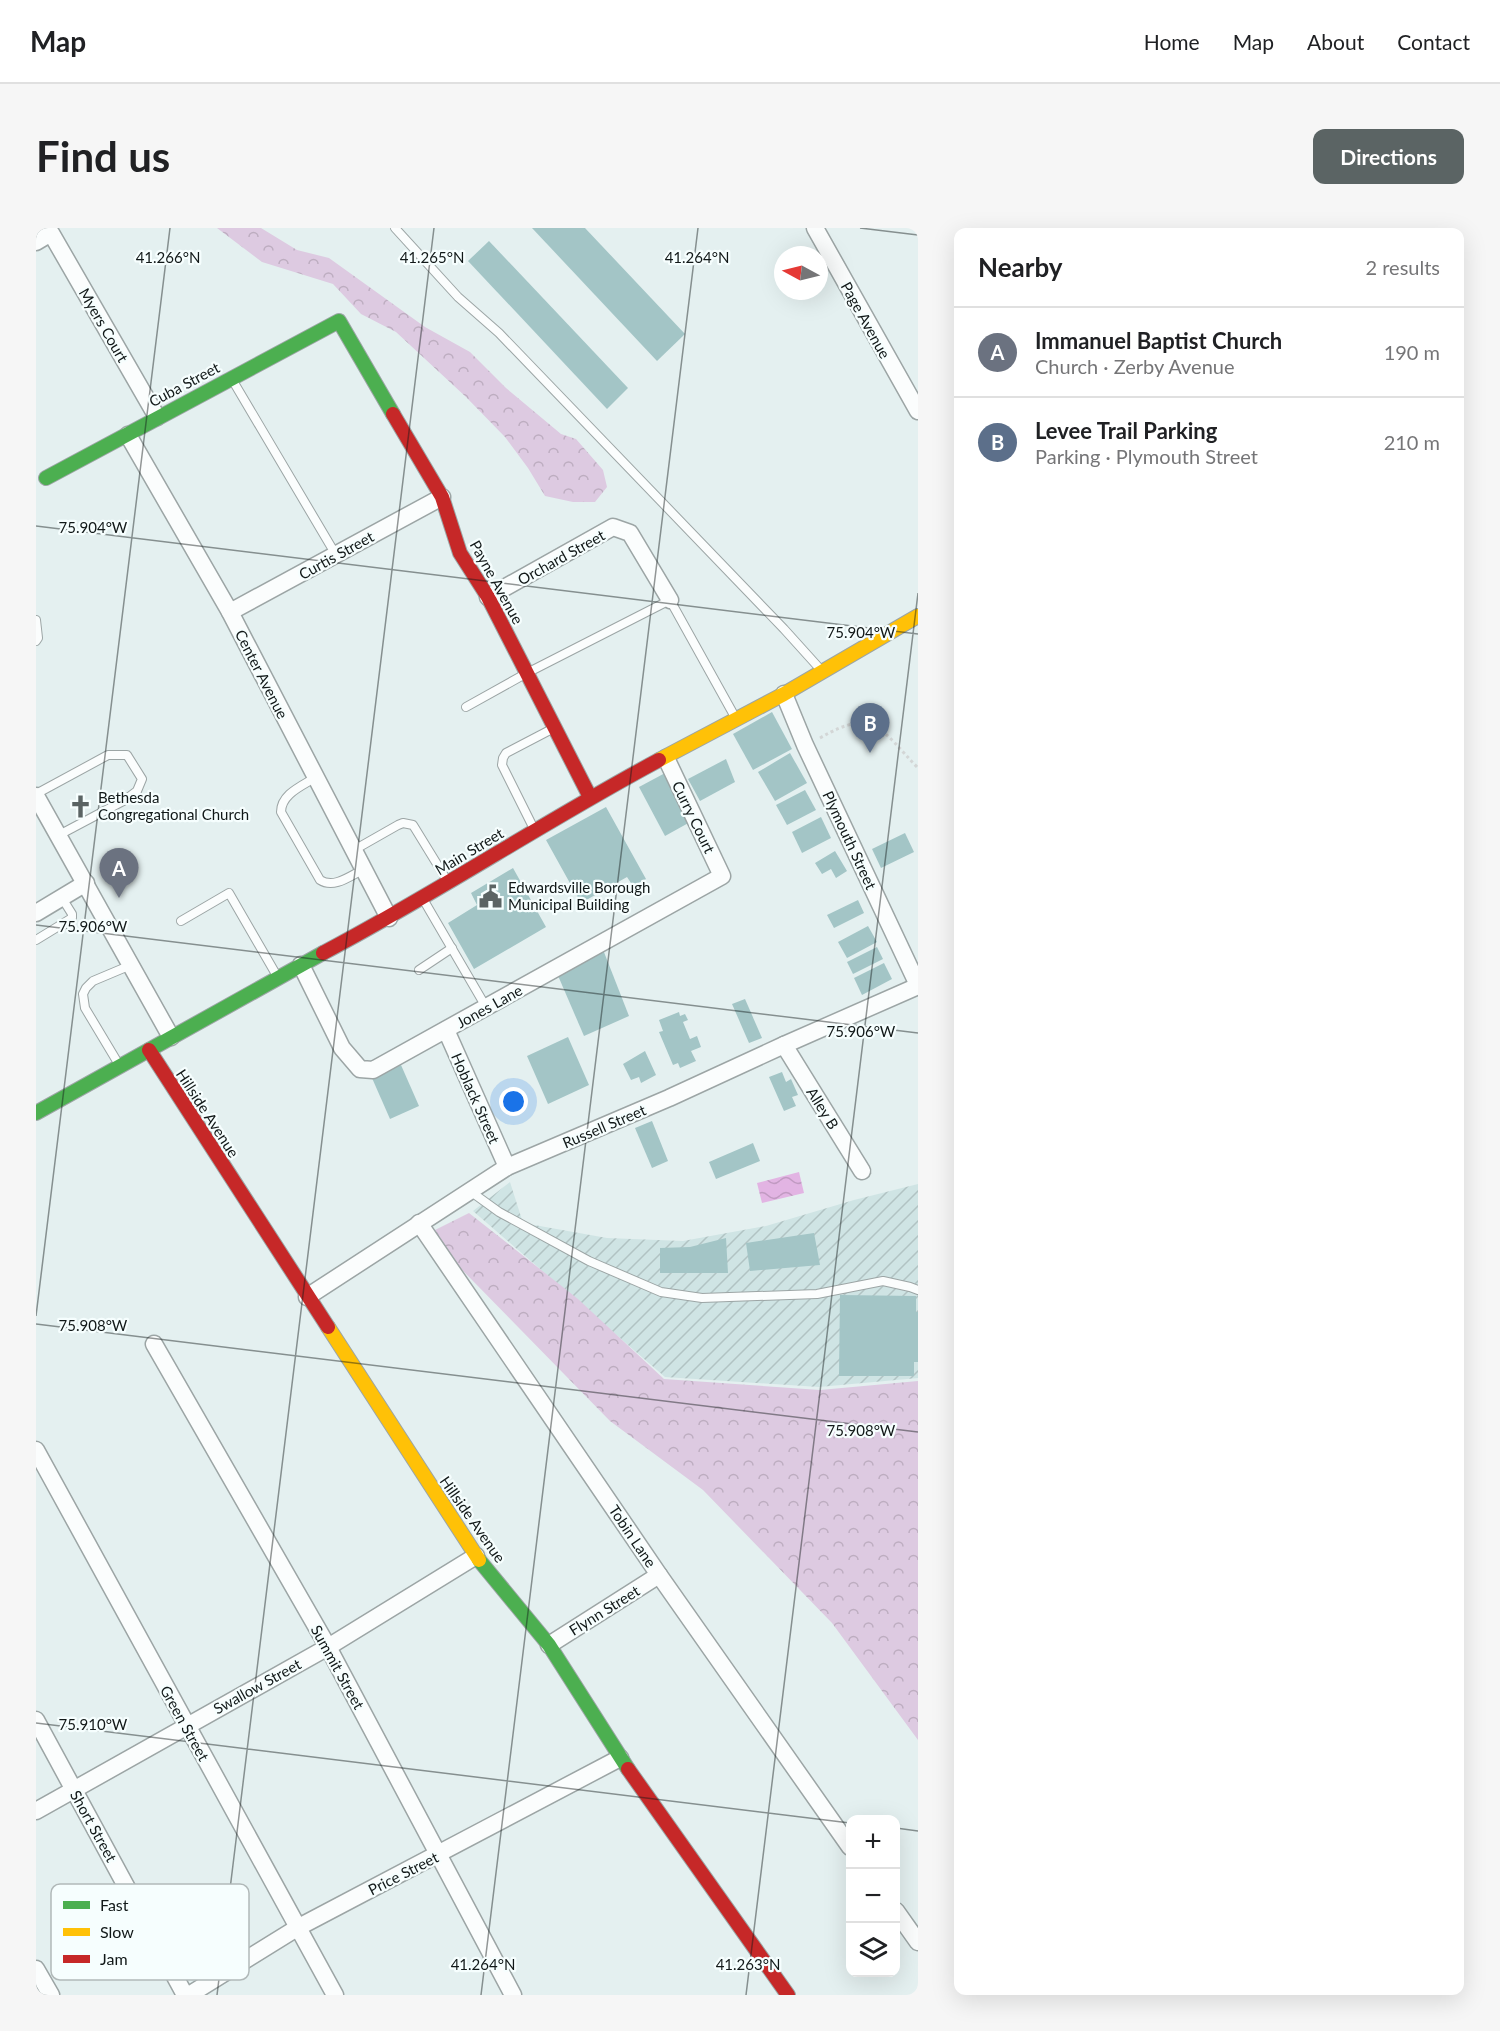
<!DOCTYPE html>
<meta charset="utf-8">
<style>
body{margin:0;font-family:Lato,sans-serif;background:#f6f6f6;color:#202124}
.controls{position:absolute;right:18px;bottom:18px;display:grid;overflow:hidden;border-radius:12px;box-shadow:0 6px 24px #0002}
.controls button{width:54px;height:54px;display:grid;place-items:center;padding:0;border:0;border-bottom:2px solid #e0e0e0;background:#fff;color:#202124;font:30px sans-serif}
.compass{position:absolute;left:738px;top:18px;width:54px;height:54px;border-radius:50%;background:#fff;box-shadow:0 6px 24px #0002;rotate:277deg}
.you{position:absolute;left:478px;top:874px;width:21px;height:21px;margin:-15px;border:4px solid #fff;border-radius:50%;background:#1a73e8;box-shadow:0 0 0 9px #1a73e833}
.badge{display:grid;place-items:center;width:39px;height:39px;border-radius:50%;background:#5b6464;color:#fff;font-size:20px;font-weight:700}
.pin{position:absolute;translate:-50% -50px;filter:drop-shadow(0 2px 3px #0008)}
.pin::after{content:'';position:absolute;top:32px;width:21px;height:18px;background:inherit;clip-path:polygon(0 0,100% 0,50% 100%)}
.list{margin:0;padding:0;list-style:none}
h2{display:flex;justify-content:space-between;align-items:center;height:78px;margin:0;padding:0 24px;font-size:26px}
h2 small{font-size:20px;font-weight:400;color:#757577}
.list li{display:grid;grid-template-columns:39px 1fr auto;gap:18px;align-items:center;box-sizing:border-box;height:90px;padding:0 24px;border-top:2px solid #e0e0e0}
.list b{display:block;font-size:22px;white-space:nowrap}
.list p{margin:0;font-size:20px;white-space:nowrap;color:#757577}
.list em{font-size:20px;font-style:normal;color:#757577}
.icon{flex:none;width:33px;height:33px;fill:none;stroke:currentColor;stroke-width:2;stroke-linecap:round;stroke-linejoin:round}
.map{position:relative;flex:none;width:882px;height:1767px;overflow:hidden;border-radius:12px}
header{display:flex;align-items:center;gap:36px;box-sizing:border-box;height:84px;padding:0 30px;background:#fff;border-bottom:2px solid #e0e0e0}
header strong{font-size:28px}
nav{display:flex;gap:33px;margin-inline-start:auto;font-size:21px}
.intro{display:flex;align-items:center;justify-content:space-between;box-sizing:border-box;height:144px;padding:0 36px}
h1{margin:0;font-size:42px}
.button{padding:15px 27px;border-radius:12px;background:#5b6464;color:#fff;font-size:21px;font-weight:700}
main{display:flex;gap:36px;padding:0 36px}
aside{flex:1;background:#fff;border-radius:12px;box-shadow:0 6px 24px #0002}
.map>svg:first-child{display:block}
.industrial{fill:url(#industrial-furrows)}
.forest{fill:url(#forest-crowns)}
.water{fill:url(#water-waves)}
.building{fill:#a3c5c6}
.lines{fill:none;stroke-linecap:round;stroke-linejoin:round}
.lane-casing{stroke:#9ca5a5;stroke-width:10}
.street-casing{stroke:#9ca5a5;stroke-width:19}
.fast-casing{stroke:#9ca5a5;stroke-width:16}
.slow-casing{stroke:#9ca5a5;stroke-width:16}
.jam-casing{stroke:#9ca5a5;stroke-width:16}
.path{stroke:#d3d6d6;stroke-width:3;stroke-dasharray:3 3;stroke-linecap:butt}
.lane{stroke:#fbfdfd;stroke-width:8}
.street{stroke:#fbfdfd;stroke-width:16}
.fast{stroke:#4caf50;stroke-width:14}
.slow{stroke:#ffc107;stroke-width:14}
.jam{stroke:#c62828;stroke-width:14}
.ticks{fill:none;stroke:#111818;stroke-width:1.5;stroke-opacity:0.45}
.labels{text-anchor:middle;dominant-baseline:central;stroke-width:4.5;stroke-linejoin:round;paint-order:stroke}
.street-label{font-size:15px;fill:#111818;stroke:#f6fefe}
.poi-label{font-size:15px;fill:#111818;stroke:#f6fefe;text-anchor:start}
.key{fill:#f6fefe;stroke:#b1b9b9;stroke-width:1.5}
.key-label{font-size:16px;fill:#111818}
.ticks-label{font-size:15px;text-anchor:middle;fill:#111818;stroke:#f6fefe;stroke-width:4.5;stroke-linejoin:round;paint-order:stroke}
</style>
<header>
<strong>Map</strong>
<nav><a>Home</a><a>Map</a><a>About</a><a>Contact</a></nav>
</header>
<div class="intro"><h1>Find us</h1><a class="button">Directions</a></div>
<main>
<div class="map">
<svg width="882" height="1767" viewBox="0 0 882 1767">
<defs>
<pattern id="industrial-furrows" width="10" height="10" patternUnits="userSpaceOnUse" patternTransform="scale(1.5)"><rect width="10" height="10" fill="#cfe4e4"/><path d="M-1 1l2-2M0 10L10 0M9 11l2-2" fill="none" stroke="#b1c3c3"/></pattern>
<pattern id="forest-crowns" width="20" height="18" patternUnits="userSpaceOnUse" patternTransform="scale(1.5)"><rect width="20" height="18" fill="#ddcae1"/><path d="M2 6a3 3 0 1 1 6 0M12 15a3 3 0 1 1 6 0" fill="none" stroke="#bdadc0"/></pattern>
<pattern id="water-waves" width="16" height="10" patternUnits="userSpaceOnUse" patternTransform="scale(1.5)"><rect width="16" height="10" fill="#e2b4e3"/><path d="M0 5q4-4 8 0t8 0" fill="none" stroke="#c19ac2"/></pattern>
</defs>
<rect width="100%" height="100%" fill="#e4f0f0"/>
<!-- industrial -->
<polygon class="industrial" points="474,954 487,995 571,1010 647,1013 730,998 818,972 882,956 882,1150 783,1159 629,1149 437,983"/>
<!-- forest -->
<g class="forest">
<polygon points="181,0 225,0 261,22 293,30 389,99 434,124 470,160 525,206 540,211 567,242 571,259 559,274 537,274 509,268 492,240 469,209 430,169 360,104 325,86 297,56 226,34"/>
<polygon points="433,985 542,1071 628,1151 784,1162 882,1153 882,1512 796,1395 667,1262 574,1193 391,1006"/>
</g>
<!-- water -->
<polygon class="water" points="763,944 768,965 726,975 721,955"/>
<!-- building -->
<g class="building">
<polygon points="496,0 549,0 649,106 621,133"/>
<polygon points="453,13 592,160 571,181 432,33"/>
<polygon points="736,484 756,521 717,542 697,506"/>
<polygon points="754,525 771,555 739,573 722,544"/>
<polygon points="690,531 699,554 664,573 652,551"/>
<polygon points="631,544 656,593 629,608 603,559"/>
<polygon points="769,562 780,582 751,597 740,577"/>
<polygon points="570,579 610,651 597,658 591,649 545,675 510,612"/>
<polygon points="785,589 795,610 766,625 756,604"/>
<polygon points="869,605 878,624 845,640 836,621"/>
<polygon points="799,623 811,643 800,650 795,641 786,646 779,635"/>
<polygon points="477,640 510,699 438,741 412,695 441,677 435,665"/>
<polygon points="822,672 828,685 798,700 791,687"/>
<polygon points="832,698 841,714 811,730 802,714"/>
<polygon points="566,719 593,788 548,808 520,743"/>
<polygon points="841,719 847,731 817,746 811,734"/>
<polygon points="848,735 856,751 826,767 818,750"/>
<polygon points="709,771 726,810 713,815 696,776"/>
<polygon points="643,784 644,788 649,786 652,792 647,794 654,811 661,808 665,819 655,823 660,833 644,840 642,835 637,837 623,804 627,803 623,792"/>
<polygon points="532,809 553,857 512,876 491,828"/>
<polygon points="609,823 620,847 605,855 603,849 595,852 587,836"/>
<polygon points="365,837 383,878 354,891 336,850"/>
<polygon points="746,844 750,854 755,851 762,867 756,869 760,878 748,883 733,849"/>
<polygon points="616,893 632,933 616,940 599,900"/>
<polygon points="717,915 724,933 680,951 673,934"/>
<polygon points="778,1005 784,1037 714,1043 710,1015"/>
<polygon points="690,1010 692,1045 624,1045 624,1020 654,1019"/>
<polygon points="804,1067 880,1068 880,1084 882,1084 882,1134 878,1134 878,1148 803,1148"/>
</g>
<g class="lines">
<defs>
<g id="lane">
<polyline points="359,0 422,69 463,105 748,401 785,442"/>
<polyline points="197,153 300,327"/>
<polyline points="0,392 2,410 0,413"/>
<polyline points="430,479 491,445 634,372 699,489"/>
<path d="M 280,549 C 266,558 245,566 245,584 L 284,652 C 298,661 314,648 328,641"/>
<polyline points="0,566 72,527 91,527 106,551 101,563 89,572 23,607"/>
<polyline points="497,599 466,537 467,530 470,525 516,501"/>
<polyline points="318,622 362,597 367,595 377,597 412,654"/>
<polyline points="387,671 450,779"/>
<polyline points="145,693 193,665 241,748"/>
<polyline points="0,712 36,690 36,686 26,670"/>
<polyline points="383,742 416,720"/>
<polyline points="82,835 49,780 47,766 50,760 57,753 95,737"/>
<polyline points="434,963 463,984 553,1033 625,1064 666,1070 781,1066 847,1053 874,1059 882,1062"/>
</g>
<g id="street">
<polyline points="779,0 882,183"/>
<polyline points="0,14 15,5 121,189"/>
<polyline points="92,207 194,384 353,690"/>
<polyline points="452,369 577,299 594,305 634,372"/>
<polyline points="194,384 406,269"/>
<polyline points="748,466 769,517 882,757"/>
<polyline points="0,568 135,809"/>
<polyline points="0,685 50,655"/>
<polyline points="265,737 306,820 324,841 337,842 686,648 630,530"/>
<polyline points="410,802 471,939"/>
<polyline points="748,817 826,943"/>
<polyline points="383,995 623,1347 814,1619"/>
<polyline points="271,1069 471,939 633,870 748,817 882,758"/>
<polyline points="118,1116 292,1419 477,1767"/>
<polyline points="0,1222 299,1767"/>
<polyline points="513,1417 623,1347"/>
<polyline points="0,1492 149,1767"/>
<polyline points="0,1583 292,1419 440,1328"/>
<polyline points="860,1683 882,1714"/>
<polyline points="0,1741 15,1767"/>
<polyline points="153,1767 261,1700 584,1530"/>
</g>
<g id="fast">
<polyline points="10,250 303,93 357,186"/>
<polyline points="0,885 287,725"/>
<polyline points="443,1332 513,1417 592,1541"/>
</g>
<g id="slow">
<polyline points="623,532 748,466 882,388"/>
<polyline points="292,1099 443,1332"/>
</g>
<g id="jam">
<polyline points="357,186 406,269 424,325 452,369 554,569"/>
<path d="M 287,725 C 401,665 509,593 623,532"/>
<polyline points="113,822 292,1099"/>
<polyline points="592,1541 752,1767"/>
</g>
</defs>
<!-- lane casing -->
<use href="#lane" class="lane-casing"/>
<!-- street casing -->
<use href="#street" class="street-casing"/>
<!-- fast casing -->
<use href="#fast" class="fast-casing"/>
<!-- slow casing -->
<use href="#slow" class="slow-casing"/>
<!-- jam casing -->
<use href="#jam" class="jam-casing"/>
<!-- path -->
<path class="path" d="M 784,510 C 838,478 846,503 882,540"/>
<!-- lane -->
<use href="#lane" class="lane"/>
<!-- street -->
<use href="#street" class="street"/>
<!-- fast -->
<use href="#fast" class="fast"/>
<!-- slow -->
<use href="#slow" class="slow"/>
<!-- jam -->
<use href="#jam" class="jam"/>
</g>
<!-- ticks -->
<path class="ticks" d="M 824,0 L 882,7M 0,298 L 882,406M 0,697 L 882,805M 0,1088 L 134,0M 0,1096 L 882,1204M 0,1495 L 814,1595M 860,1600 L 882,1603M 181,1767 L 398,0M 445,1767 L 662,0M 710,1767 L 882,365"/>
<!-- icons -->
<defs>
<symbol id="church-bare" viewBox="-9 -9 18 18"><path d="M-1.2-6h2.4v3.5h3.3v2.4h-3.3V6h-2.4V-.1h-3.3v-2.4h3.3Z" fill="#5b6464" stroke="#f6fefe" stroke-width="2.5" paint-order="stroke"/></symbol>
<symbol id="civic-bare" viewBox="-9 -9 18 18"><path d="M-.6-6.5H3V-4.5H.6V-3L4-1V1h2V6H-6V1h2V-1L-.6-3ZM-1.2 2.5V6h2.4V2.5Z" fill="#5b6464" stroke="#f6fefe" stroke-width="2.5" paint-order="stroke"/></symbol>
</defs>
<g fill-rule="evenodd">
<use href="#church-bare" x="28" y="562" width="33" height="33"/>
<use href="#civic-bare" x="438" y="652" width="33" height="33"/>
</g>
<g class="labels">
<!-- street labels -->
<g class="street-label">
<text transform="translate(830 92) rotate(61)">Page Avenue</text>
<text transform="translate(68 97) rotate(60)">Myers Court</text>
<text transform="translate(148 156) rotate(-28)">Cuba Street</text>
<text transform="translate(300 327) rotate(-29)">Curtis Street</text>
<text transform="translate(525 329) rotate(-29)">Orchard Street</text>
<text transform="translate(461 354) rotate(61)">Payne Avenue</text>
<text transform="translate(226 446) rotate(63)">Center Avenue</text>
<text transform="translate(658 589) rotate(64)">Curry Court</text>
<text transform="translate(814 612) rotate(65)">Plymouth Street</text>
<text transform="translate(433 623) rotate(-31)">Main Street</text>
<text transform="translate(453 778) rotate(-29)">Jones Lane</text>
<text transform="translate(440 870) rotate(66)">Hoblack Street</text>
<text transform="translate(787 880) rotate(58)">Alley B</text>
<text transform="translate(172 885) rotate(57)">Hillside Avenue</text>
<text transform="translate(568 898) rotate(-23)">Russell Street</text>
<text transform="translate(437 1291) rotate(55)">Hillside Avenue</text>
<text transform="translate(597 1308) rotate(56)">Tobin Lane</text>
<text transform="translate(568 1382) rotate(-32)">Flynn Street</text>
<text transform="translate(302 1439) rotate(61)">Summit Street</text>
<text transform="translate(221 1458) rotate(-29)">Swallow Street</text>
<text transform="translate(149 1495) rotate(61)">Green Street</text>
<text transform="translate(58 1598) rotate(61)">Short Street</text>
<text transform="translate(367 1645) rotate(-27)">Price Street</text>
</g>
<!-- poi labels -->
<g class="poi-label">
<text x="62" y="569">Bethesda<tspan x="62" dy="17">Congregational Church</tspan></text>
<text x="472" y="659">Edwardsville Borough<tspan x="472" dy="17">Municipal Building</tspan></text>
</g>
</g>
<!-- legend -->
<rect x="15" y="1656" width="198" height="96" rx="9" class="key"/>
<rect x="27" y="1673" width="27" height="8" fill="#4caf50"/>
<rect x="27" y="1700" width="27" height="8" fill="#ffc107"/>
<rect x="27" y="1727" width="27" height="8" fill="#c62828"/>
<g class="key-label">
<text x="64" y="1683">Fast</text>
<text x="64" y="1710">Slow</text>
<text x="64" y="1737">Jam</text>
</g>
<g class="ticks-label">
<text x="396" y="35">41.265°N</text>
<text x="661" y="35">41.264°N</text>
<text x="132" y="35">41.266°N</text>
<text x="57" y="305">75.904°W</text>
<text x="825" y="410">75.904°W</text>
<text x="57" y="704">75.906°W</text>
<text x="825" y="809">75.906°W</text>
<text x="57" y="1103">75.908°W</text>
<text x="825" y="1208">75.908°W</text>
<text x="57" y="1502">75.910°W</text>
<text x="447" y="1742">41.264°N</text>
<text x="712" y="1742">41.263°N</text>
</g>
</svg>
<div class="controls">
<button>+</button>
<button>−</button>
<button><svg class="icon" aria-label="layers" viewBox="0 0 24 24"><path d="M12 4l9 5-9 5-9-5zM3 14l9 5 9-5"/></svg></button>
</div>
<svg class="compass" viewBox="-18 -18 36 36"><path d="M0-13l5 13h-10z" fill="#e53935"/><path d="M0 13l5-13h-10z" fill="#757577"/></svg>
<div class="you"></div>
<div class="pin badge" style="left:83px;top:670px;background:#6b7280">A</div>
<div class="pin badge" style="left:834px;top:525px;background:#5c6f8a">B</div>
</div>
<aside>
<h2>Nearby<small>2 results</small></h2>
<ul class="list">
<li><span class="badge" style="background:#6b7280">A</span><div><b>Immanuel Baptist Church</b><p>Church · Zerby Avenue</p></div><em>190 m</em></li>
<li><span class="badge" style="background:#5c6f8a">B</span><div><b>Levee Trail Parking</b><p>Parking · Plymouth Street</p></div><em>210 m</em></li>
</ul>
</aside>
</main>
